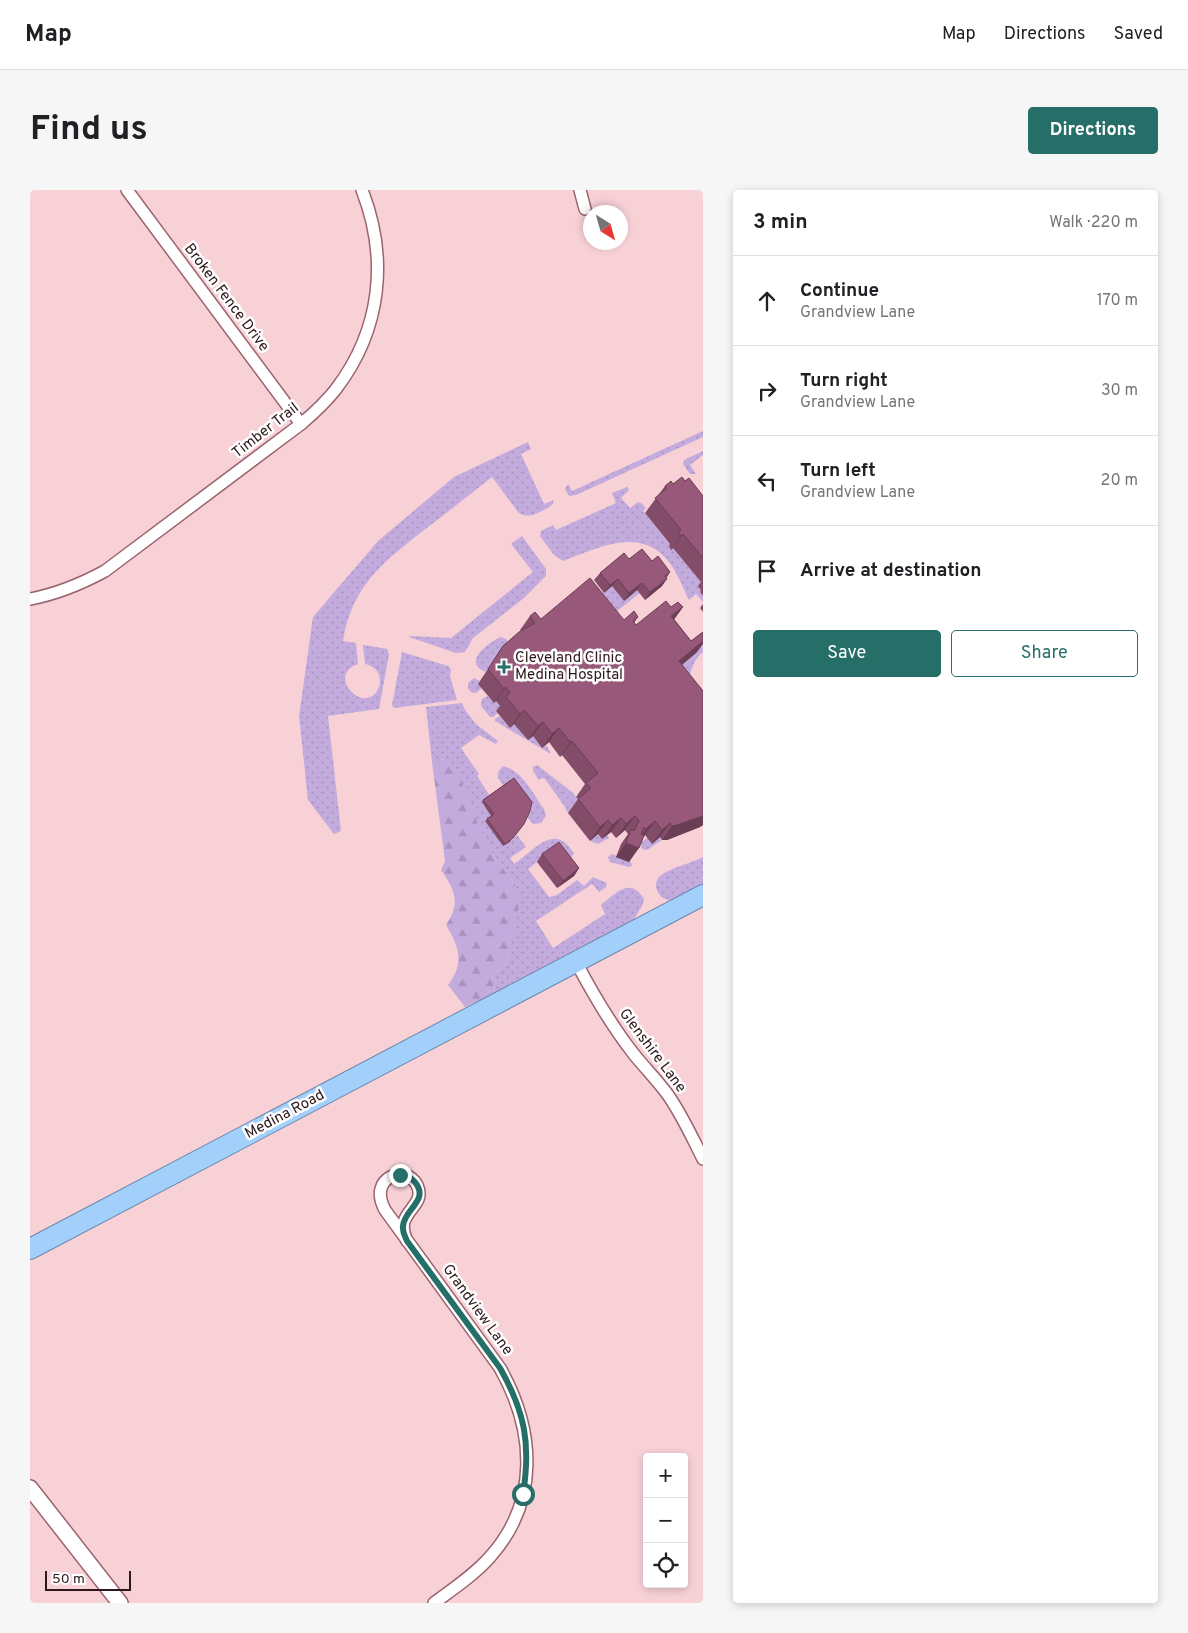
<!DOCTYPE html>
<meta charset="utf-8">
<style>
body{margin:0;font-family:Overpass,sans-serif;background:#f6f6f6;color:#202124}
.controls{position:absolute;right:15px;bottom:15px;display:grid;overflow:hidden;border-radius:5px;box-shadow:0 2px 8px #0003}
.controls button{width:45px;height:45px;display:grid;place-items:center;padding:0;border:0;border-bottom:1px solid #e0e0e0;background:#fff;color:#202124;font:25px sans-serif}
.compass{position:absolute;left:553px;top:15px;width:45px;height:45px;border-radius:50%;background:#fff;box-shadow:0 2px 8px #0003;rotate:143deg}
.scale{position:absolute;left:15px;bottom:12px;width:86px;box-sizing:border-box;padding-left:5px;border:2px solid #2e171c;border-top:0;font-size:14px;line-height:18px;white-space:nowrap;color:#2e171c;-webkit-text-stroke:4px #fefefe;paint-order:stroke}
.stop{position:absolute;width:15px;height:15px;margin:-11px;border:4px solid #266f69;border-radius:50%;background:#fff}
.stop.end{background:#266f69;border-color:#fff;box-shadow:0 1px 5px #0008}
.list{margin:0;padding:0;list-style:none}
h2{display:flex;justify-content:space-between;align-items:center;height:65px;margin:0;padding:0 20px;font-size:21px}
h2 small{font-size:16px;font-weight:400;color:#757577}
.list li{display:grid;grid-template-columns:32px 1fr auto;gap:15px;align-items:center;box-sizing:border-box;height:90px;padding:0 20px;border-top:1px solid #e0e0e0}
.list b{display:block;font-size:19px;white-space:nowrap}
.list p{margin:0;font-size:16px;white-space:nowrap;color:#757577}
.list em{font-size:16px;font-style:normal;color:#757577}
.actions{display:flex;gap:10px;padding:15px 20px}
.actions a{flex:1;padding:11px 0;border:1px solid #266f69;border-radius:5px;text-align:center;font-size:18px;color:#266f69}
.actions .main{background:#266f69;color:#fff}
.icon{flex:none;width:28px;height:28px;fill:none;stroke:currentColor;stroke-width:2;stroke-linecap:round;stroke-linejoin:round}
.map{position:relative;flex:none;width:673px;height:1413px;overflow:hidden;border-radius:5px}
header{display:flex;align-items:center;gap:30px;box-sizing:border-box;height:70px;padding:0 25px;background:#fff;border-bottom:1px solid #e0e0e0}
header strong{font-size:24px}
nav{display:flex;gap:28px;margin-inline-start:auto;font-size:18px}
.intro{display:flex;align-items:center;justify-content:space-between;box-sizing:border-box;height:120px;padding:0 30px}
h1{margin:0;font-size:35px}
.button{padding:12px 22px;border-radius:5px;background:#266f69;color:#fff;font-size:18px;font-weight:700}
main{display:flex;gap:30px;padding:0 30px}
aside{flex:1;background:#fff;border-radius:5px;box-shadow:0 2px 8px #0003}
.map>svg:first-child{display:block}
.grass{fill:url(#grass-dots)}
.forest{fill:url(#forest-firs)}
.lines{fill:none;stroke-linecap:round;stroke-linejoin:round}
.minor-casing{stroke:#9b636e;stroke-width:14}
.tertiary-casing{stroke:#9b636e;stroke-width:18}
.trunk-casing{stroke:#6b88ac;stroke-width:22}
.minor{stroke:#fff;stroke-width:11}
.tertiary{stroke:#fff;stroke-width:15}
.trunk{stroke:#a3d0fb;stroke-width:20}
.wall{fill:#834c69}
.shaded-wall{fill:#6a3e55}
.building{fill:#98587a;stroke:#6a3e55}
.route{stroke:#266f69;stroke-width:6}
.poi-dot{fill:#266f69;stroke:#fefefe;stroke-width:2}
.labels{text-anchor:middle;dominant-baseline:central;stroke-width:5;stroke-linejoin:round;paint-order:stroke}
.street-label{font-size:15px;fill:#2e171c;stroke:#fefefe}
.poi-label{font-size:15px;fill:#2e171c;stroke:#fefefe;text-anchor:start}
</style>
<header>
<strong>Map</strong>
<nav><a>Map</a><a>Directions</a><a>Saved</a></nav>
</header>
<div class="intro"><h1>Find us</h1><a class="button">Directions</a></div>
<main>
<div class="map">
<svg width="673" height="1413" viewBox="0 0 673 1413">
<defs>
<pattern id="grass-dots" width="8" height="8" patternUnits="userSpaceOnUse" patternTransform="scale(1.25)"><rect width="8" height="8" fill="#c4abde"/><path d="M2 2h.1M6 6h.1" fill="none" stroke="#a992be" stroke-width="1.8" stroke-linecap="round"/></pattern>
<pattern id="forest-firs" width="22" height="20" patternUnits="userSpaceOnUse" patternTransform="scale(1.25)"><rect width="22" height="20" fill="#c4abde"/><path d="M5 1l3.5 6h-7zM16 11l3.5 6h-7z" fill="#a992be"/></pattern>
</defs>
<rect width="100%" height="100%" fill="#f8d1d7"/>
<!-- grass -->
<g class="grass">
<polygon points="673,241 673,247 546,305 539,306 535,299 538,294 542,301"/>
<path d="M 498,252 L 501,259 L 491,264 L 514,314 L 524,310 L 522,315 C 512,321 498,331 488,322 L 462,287 C 441,304 420,320 398,337 C 356,370 322,394 313,451 L 326,453 L 328,474 C 294,486 337,528 349,497 C 353,486 346,476 335,474 L 333,456 L 334,455 L 357,459 L 359,464 L 349,519 L 298,526 L 311,641 L 304,644 L 278,610 L 269,526 L 283,427 L 348,351 L 424,287 Z"/>
<polygon points="673,261 673,265 660,275 666,284 660,284 653,274 654,270"/>
<path d="M 597,297 L 599,300 L 591,308 L 600,318 L 608,312 L 611,313 L 616,318 L 613,321 L 672,393 L 671,400 L 670,402 L 673,406 L 673,412 L 666,404 L 659,410 C 653,398 648,384 639,372 C 611,335 567,358 533,371 L 524,365 L 510,346 L 511,341 L 523,335 L 526,340 L 586,313 L 582,303 Z"/>
<polygon points="492,346 516,379 516,386 494,408 443,448 435,462 426,463 379,447 380,446 421,448 503,382 481,354"/>
<polygon points="582,396 594,410 607,400 610,403 587,421 573,403"/>
<path d="M 471,447 L 476,449 L 481,456 L 463,471 L 455,482 C 451,479 447,478 446,473 C 444,463 463,450 471,447 Z"/>
<path d="M 673,456 L 673,462 C 664,469 661,479 659,490 L 639,485 L 665,464 L 665,462 Z"/>
<polygon points="372,462 418,476 421,479 420,486 427,510 364,518 362,515"/>
<polygon points="444,488 450,491 449,494 452,498 446,503 441,502 438,498 438,493"/>
<polygon points="457,506 464,512 466,511 471,517 466,521 468,523 463,527 460,527 451,516 452,509"/>
<path d="M 432,513 L 435,520 L 446,534 L 468,551 L 466,554 L 449,545 L 431,558 L 449,584 L 447,586 L 460,606 L 462,626 L 456,631 L 481,651 L 487,645 L 496,657 L 480,668 L 484,674 C 505,660 525,631 544,664 L 535,673 L 524,659 L 498,679 L 519,707 L 527,705 L 547,690 L 554,696 L 563,687 L 577,693 L 576,697 L 569,702 L 562,694 L 506,731 L 523,758 L 575,724 L 571,715 C 585,704 600,686 614,709 L 612,716 L 603,731 L 465,803 L 462,789 L 466,783 L 478,771 L 482,747 L 484,693 L 465,668 L 446,634 L 414,569 L 402,572 L 396,517 Z"/>
<polygon points="470,526 480,538 484,534 503,546 512,558 516,555 521,563 519,563 465,531 465,529"/>
<polygon points="507,575 542,602 551,613 538,623 535,617 515,589 512,588 509,590 503,581 503,577"/>
<path d="M 473,576 C 493,581 503,604 514,619 L 516,626 L 511,633 L 505,634 L 502,633 L 468,588 L 468,582 Z"/>
<polygon points="568,644 572,649 577,645 579,648 568,654 560,651"/>
<polygon points="630,647 632,650 617,660 612,659 610,653 617,648"/>
<polygon points="582,664 601,672 602,676 599,677 580,672 578,667"/>
<path d="M 673,667 L 673,695 C 661,701 635,722 627,700 C 625,695 626,690 630,686 C 637,679 662,673 673,667 Z"/>
</g>
<!-- forest -->
<path class="forest" d="M 414,569 L 421,573 L 437,603 L 449,638 L 465,668 L 484,693 L 488,707 L 488,724 L 478,771 L 466,783 L 462,789 L 465,803 L 435,817 L 418,795 C 435,773 429,757 416,735 C 431,713 425,700 411,680 L 415,671 L 402,572 Z"/>
<g class="lines">
<defs>
<g id="minor">
<polyline points="97,0 271,234"/>
<polyline points="550,0 555,19"/>
<path d="M 0,409 C 27,404 51,394 75,381 L 271,234 C 284,223 296,212 306,199 C 351,140 359,69 332,0"/>
<path d="M 546,772 C 563,804 581,835 603,863 C 614,877 627,890 638,905 C 652,925 662,947 673,969"/>
<path d="M 377,1051 C 362,1021 398,1018 387,995 C 376,974 337,987 355,1020 L 470,1178 C 505,1240 510,1311 460,1367 C 444,1385 423,1399 404,1413"/>
</g>
<polyline id="tertiary" points="0,1298 90,1413"/>
<polyline id="trunk" points="0,1059 673,705"/>
</defs>
<!-- minor casing -->
<use href="#minor" class="minor-casing"/>
<!-- tertiary casing -->
<use href="#tertiary" class="tertiary-casing"/>
<!-- trunk casing -->
<use href="#trunk" class="trunk-casing"/>
<!-- minor -->
<use href="#minor" class="minor"/>
<!-- tertiary -->
<use href="#tertiary" class="tertiary"/>
<!-- trunk -->
<use href="#trunk" class="trunk"/>
</g>
<!-- wall -->
<g class="wall">
<polygon points="655,291 673,306 673,406 670,402 671,400 668,396 671,392 643,358 641,360 639,356 640,354 615,323 635,296"/>
<polygon points="622,371 640,382 632,396 615,410 607,400 594,411 582,396 574,403 564,390 570,383"/>
<polygon points="673,414 673,422 670,418"/>
<polygon points="641,417 653,417 644,429 661,451 673,442 673,454 666,463 652,475 673,501 673,635 670,637 637,650 632,650 630,647 622,654 615,645 599,672 586,667 591,654 598,644 595,640 586,648 581,642 572,649 568,644 560,651 538,623 548,609 546,607 555,594 532,565 530,567 519,552 512,558 503,546 498,550 484,534 480,538 466,521 470,516 466,511 464,513 448,494 473,456 491,441 490,440 500,426 511,429 594,430 608,427 604,433 606,435"/>
<polygon points="484,588 481,651 473,656 455,631 461,626 452,612 453,610"/>
<polygon points="512,664 549,678 544,686 527,698 507,672"/>
</g>
<!-- shaded-wall -->
<g class="shaded-wall">
<polygon points="653,344 643,358 641,360 651,346"/>
<polygon points="588,389 582,396 574,403 580,395"/>
<polygon points="637,389 632,396 615,410 620,402"/>
<polygon points="612,393 607,400 594,411 599,403"/>
<polygon points="653,417 643,431 641,426"/>
<polygon points="673,451 673,454 666,463 639,485 649,471"/>
<polygon points="476,497 466,511 464,513 474,499"/>
<polygon points="494,520 484,534 480,538 490,524"/>
<polygon points="513,532 503,546 498,550 508,536"/>
<polygon points="529,538 519,552 512,558 522,544"/>
<polygon points="542,551 532,565 530,567 540,552"/>
<polygon points="605,626 595,640 586,648 596,634"/>
<polygon points="673,626 673,635 670,637 637,650 632,650 642,636"/>
<polygon points="591,628 581,642 572,649 582,635"/>
<polygon points="578,630 568,644 560,651 570,637"/>
<polygon points="625,631 615,645 606,653 616,639"/>
<polygon points="640,633 630,647 622,654 632,640"/>
<polygon points="596,653 609,658 599,672 586,667"/>
<polygon points="549,678 544,686 527,698 533,691"/>
</g>
<!-- building -->
<g class="building">
<polygon points="652,287 655,291 659,288 673,306 673,368 653,344 651,346 648,342 651,340 625,308 637,298 635,296 641,291 643,294"/>
<polygon points="612,359 622,371 628,366 640,382 635,386 637,389 620,402 612,393 599,403 588,389 580,395 570,383 594,363 599,369"/>
<polygon points="560,388 594,430 604,421 608,427 603,431 606,435 636,411 641,417 648,412 653,417 641,426 661,451 673,442 673,451 649,471 673,501 673,626 647,635 642,636 640,633 632,640 625,631 616,639 614,637 611,644 614,645 609,658 596,653 601,639 604,641 609,631 605,626 596,634 591,628 582,635 578,630 570,637 548,609 561,598 556,593 568,583 542,551 540,552 529,538 522,544 513,532 508,536 494,520 490,524 476,507 480,503 476,497 474,499 458,479 473,456 489,442 505,433 500,426 505,422 511,429"/>
<polygon points="484,588 502,612 500,621 494,634 483,648 475,654 457,629 464,624 453,610"/>
<polygon points="529,652 549,678 533,691 512,664"/>
</g>
<g class="lines">
<!-- route -->
<path class="route" d="M 370,985 C 376,985 380,987 384,991 C 401,1010 374,1019 373,1036 C 372,1042 375,1046 377,1051 L 470,1178 C 495,1222 501,1254 493,1304"/>
</g>
<!-- markers -->
<path class="poi-dot" d="M471.5 469.5h5v5h5v5h-5v5h-5v-5h-5v-5h5z"/>
<g class="labels">
<!-- street labels -->
<g class="street-label">
<text transform="translate(196 108) rotate(53)">Broken Fence Drive</text>
<text transform="translate(236 241) rotate(-38)">Timber Trail</text>
<text transform="translate(622 861) rotate(53)">Glenshire Lane</text>
<text transform="translate(255 925) rotate(-28)">Medina Road</text>
<text transform="translate(447 1120) rotate(54)">Grandview Lane</text>
</g>
<!-- poi labels -->
<g class="poi-label">
<text x="485" y="468">Cleveland Clinic<tspan x="485" dy="17">Medina Hospital</tspan></text>
</g>
</g>
</svg>
<div class="controls">
<button>+</button>
<button>−</button>
<button><svg class="icon" aria-label="locate" viewBox="0 0 24 24"><circle cx="12" cy="12" r="6"/><path d="M12 2v4M12 18v4M2 12h4M18 12h4"/></svg></button>
</div>
<svg class="compass" viewBox="-18 -18 36 36"><path d="M0-13l5 13h-10z" fill="#e53935"/><path d="M0 13l5-13h-10z" fill="#757577"/></svg>
<div class="scale">50 m</div>
<div class="stop" style="left:493px;top:1304px"></div>
<div class="stop end" style="left:370px;top:985px"></div>
</div>
<aside>
<h2>3 min<small>Walk · 220 m</small></h2>
<ul class="list">
<li><svg class="icon" aria-label="ahead" viewBox="0 0 24 24"><path d="M12 20V5M6 11l6-6 6 6"/></svg><div><b>Continue</b><p>Grandview Lane</p></div><em>170 m</em></li>
<li><svg class="icon" aria-label="right" viewBox="0 0 24 24"><path d="M7 20v-9h11M14 6l5 5-5 5"/></svg><div><b>Turn right</b><p>Grandview Lane</p></div><em>30 m</em></li>
<li><svg class="icon" aria-label="left" viewBox="0 0 24 24"><path d="M17 20v-9H6M10 6l-5 5 5 5"/></svg><div><b>Turn left</b><p>Grandview Lane</p></div><em>20 m</em></li>
<li><svg class="icon" aria-label="arrive" viewBox="0 0 24 24"><path d="M6 21V4h12l-3 4 3 4H6"/></svg><div><b>Arrive at destination</b></div></li>
</ul>
<div class="actions"><a class="main">Save</a><a>Share</a></div>
</aside>
</main>
